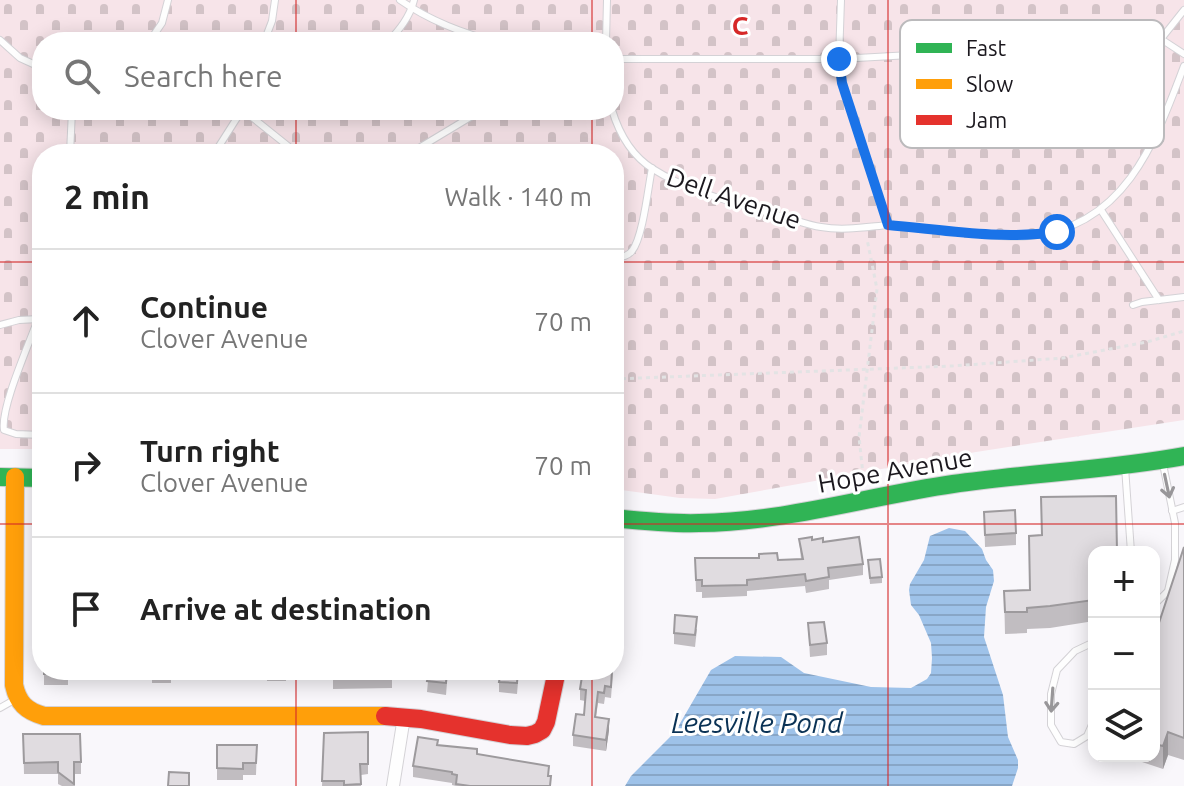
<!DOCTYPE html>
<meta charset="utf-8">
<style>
body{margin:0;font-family:Ubuntu,sans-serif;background:#f6f6f6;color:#222}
.controls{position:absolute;right:24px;bottom:24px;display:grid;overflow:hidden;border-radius:16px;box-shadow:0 4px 20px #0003}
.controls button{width:72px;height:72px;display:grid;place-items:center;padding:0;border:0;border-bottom:2px solid #e0e0e0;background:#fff;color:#222;font:40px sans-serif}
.stop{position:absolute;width:24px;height:24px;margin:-18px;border:6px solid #1a73e8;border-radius:50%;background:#fff}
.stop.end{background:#1a73e8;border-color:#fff;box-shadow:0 2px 8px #0008}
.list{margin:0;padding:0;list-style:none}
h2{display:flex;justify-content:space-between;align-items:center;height:104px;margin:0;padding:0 32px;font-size:34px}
h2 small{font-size:26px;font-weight:400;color:#767676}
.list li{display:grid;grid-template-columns:52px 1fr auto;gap:24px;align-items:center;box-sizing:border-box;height:144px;padding:0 32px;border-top:2px solid #e0e0e0}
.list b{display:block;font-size:30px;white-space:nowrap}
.list p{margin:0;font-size:26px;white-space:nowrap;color:#767676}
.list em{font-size:26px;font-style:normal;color:#767676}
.icon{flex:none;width:44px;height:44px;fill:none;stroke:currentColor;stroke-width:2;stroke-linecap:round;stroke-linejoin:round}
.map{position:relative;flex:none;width:1184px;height:786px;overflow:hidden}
.search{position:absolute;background:#fff;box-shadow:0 4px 20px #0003;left:32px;top:32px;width:592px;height:88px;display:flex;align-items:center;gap:20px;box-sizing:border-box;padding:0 28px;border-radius:32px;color:#767676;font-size:30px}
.panel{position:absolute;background:#fff;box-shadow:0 4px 20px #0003;left:32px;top:144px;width:592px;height:536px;border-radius:32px}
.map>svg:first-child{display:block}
.cemetery{fill:url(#cemetery-stones);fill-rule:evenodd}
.water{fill:url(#water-rules)}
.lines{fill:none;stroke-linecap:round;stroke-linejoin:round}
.lane-casing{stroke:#d4d2d6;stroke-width:8}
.street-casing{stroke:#d4d2d6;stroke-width:14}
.fast-casing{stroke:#d4d2d6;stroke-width:20}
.slow-casing{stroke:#d4d2d6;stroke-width:20}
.jam-casing{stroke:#d4d2d6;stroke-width:20}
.path{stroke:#e3e3e4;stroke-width:3;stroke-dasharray:4 4;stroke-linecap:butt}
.lane{stroke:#fefefe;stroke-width:6}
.street{stroke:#fefefe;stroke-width:12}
.fast{stroke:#30b455;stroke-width:18}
.slow{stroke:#ff9f0a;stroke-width:18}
.jam{stroke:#e5322d;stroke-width:18}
.wall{fill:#c1bdc1}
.shaded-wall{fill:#9d9a9d}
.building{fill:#e0dce0;stroke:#9d9a9d;stroke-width:2}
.oneway{stroke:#989699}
.route{stroke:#1a73e8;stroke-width:10}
.grid{fill:none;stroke:#d62828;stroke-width:2;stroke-opacity:0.55}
.labels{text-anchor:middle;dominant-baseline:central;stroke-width:6;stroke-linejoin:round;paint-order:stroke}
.street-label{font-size:26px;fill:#1b181e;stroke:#fff}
.water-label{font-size:28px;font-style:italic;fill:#0a3255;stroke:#fff}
.key{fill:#fff;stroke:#bbbabc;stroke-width:2}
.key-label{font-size:22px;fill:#1b181e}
.grid-label{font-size:26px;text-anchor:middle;font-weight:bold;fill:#d62828;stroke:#fff;stroke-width:6;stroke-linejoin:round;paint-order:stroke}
</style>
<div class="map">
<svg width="1184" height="786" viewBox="0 0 1184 786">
<defs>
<pattern id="cemetery-stones" width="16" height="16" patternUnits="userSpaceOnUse" patternTransform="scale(2)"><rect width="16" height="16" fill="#f7e4e9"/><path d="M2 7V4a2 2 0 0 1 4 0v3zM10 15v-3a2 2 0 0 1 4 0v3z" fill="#d3c3c7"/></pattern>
<pattern id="water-rules" width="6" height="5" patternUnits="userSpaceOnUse" patternTransform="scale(2)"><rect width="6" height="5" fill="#9ec2e9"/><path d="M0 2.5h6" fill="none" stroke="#88a6c7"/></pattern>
</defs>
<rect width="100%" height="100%" fill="#f9f7fb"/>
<!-- cemetery -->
<path class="cemetery" d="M 0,0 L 1184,0 L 1184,420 L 976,452 L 715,499 L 680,498 L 614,489 L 614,154 L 42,154 L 42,449 L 0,449 ZM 42,42 L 614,42 L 614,110 L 42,110 Z"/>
<!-- water -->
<polygon class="water" points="949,528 965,531 982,549 986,560 993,570 994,581 986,607 984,637 1003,695 1008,737 1018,760 1018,768 1012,786 625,786 631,776 675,732 711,670 735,656 781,657 804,673 871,687 911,688 927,679 931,673 932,658 931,643 919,615 911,605 909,590 910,584 924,560 930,536"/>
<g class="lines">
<defs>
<g id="lane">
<path d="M 400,0 C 430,21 461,33 497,42"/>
<path d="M 841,0 L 839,59 L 842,83 L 888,225 C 915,228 941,230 968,233 C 988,235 1009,238 1029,236 C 1124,228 1155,143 1184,66"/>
<polyline points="1161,39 1184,54"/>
<polyline points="0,40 20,58 42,68"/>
<polyline points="149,42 162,23 168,0"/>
<polyline points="264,42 272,21 275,0"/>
<path d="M 388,42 C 399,30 410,17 414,0"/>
<polyline points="606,42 607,0"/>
<polyline points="614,59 839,59 1107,44 1161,39 1184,10"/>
<polyline points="243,110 298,154"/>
<path d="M 612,110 C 619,133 632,156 653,169 C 687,191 741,205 780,216 C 793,219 807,225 821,227 C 843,231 866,227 888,225"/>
<polyline points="70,154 72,110"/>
<polyline points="214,154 242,110"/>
<polyline points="409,154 482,110"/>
<polyline points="1101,210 1159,300"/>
<path d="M 614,258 C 621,257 627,257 632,251 C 643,237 648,188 652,168"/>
<polyline points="1133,305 1142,302 1184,297"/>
<path d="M 42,308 C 33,336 0,406 4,430 L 16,434 L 42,435"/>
<polyline points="0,325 19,320 39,319"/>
<polyline points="1125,467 1131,552"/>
<polyline points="1172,511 1184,507"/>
<polyline points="1154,605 1168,591 1175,560 1175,523 1163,464"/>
<polyline points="1094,642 1075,651 1057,670 1051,694 1051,725 1061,742 1074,744 1087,736 1094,720"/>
<polyline points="0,708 14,700"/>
</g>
<polyline id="street" points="393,786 404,717"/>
<g id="fast">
<polyline points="0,477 42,478"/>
<path d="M 614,518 C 643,521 671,524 699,523 C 785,522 869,496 953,484 C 1030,473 1108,470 1184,456"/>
</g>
<path id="slow" d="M 15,477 L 14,685 C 18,703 26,711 44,716 L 385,716"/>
<polyline id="jam" points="385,716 421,719 510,735 527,736 535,734 542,730 546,722 557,670"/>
</defs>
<!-- lane casing -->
<use href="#lane" class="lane-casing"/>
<!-- street casing -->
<use href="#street" class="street-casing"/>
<!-- fast casing -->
<use href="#fast" class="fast-casing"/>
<!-- slow casing -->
<use href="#slow" class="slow-casing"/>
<!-- jam casing -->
<use href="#jam" class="jam-casing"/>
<!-- path -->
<g class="path">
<polyline points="614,379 952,366 1063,358 1147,342 1184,331"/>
<polyline points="864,484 859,437 877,289 867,239"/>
</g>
<!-- lane -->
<use href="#lane" class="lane"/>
<!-- street -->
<use href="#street" class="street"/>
<!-- fast -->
<use href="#fast" class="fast"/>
<!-- slow -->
<use href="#slow" class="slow"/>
<!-- jam -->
<use href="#jam" class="jam"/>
</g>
<!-- wall -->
<g class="wall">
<polygon points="984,512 1016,533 1016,545 985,547"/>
<polygon points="1029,536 1094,552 1094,621 1050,628 1027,629 1027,633 1005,634 1004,591 1030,590"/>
<polygon points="799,539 823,542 863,564 863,575 829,580 829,589 806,593 805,586 747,591 747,596 702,598 702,592 696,592 695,558 778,560 801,559"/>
<polygon points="1184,547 1184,760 1168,755 1163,769 1124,756 1154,756 1154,638"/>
<polygon points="868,560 882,577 882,583 870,584"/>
<polygon points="808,623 827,643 827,655 810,657"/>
<polygon points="697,629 695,647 674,644 674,633"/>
<rect x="44" y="670" width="24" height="15"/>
<polygon points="120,670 188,670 171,671 171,683 152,683 152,678 120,677"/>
<rect x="195" y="670" width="17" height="8"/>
<rect x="267" y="670" width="19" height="11"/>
<polygon points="333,670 397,670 397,675 392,675 392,688 333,689"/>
<polygon points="429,670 448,670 446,695 427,692"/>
<polygon points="613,670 611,698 605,697 604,704 598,703 596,717 609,730 606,751 573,746 573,735 584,715 585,701 580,700 580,689"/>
<polygon points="499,682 518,682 517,694 499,692"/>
<polygon points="368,732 368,774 361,775 361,786 322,786 324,733"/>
<polygon points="23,734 81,762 81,774 74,774 74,786 62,786 58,784 58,774 24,774"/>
<polygon points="217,745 257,745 256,775 243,775 243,780 217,780"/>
<polygon points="438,745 477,754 549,776 551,786 456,786 452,785 452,783 413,777 413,766"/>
</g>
<!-- shaded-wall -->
<g class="shaded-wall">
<polygon points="622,545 622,556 615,602 615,591"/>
<polygon points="609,719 609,730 606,751 606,740"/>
<polygon points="1168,732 1168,755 1163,769 1163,746"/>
</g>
<!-- building -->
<g class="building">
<polygon points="1116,496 1117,552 1094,552 1094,600 1050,606 1027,608 1027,612 1005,612 1004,591 1030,590 1029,536 1042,535 1041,497"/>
<polygon points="1015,510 1016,533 985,535 984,512"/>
<polygon points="812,537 812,540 823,538 823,542 859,537 863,564 828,568 829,577 806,581 805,574 747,580 747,585 702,586 702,580 696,580 695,558 759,558 759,554 777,553 778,560 803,559 799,539"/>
<polygon points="614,544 622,545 615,591 614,590"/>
<polygon points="1184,547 1184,738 1168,732 1163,746 1154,744 1154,638"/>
<polygon points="880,559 882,577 870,578 868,560"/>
<polygon points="675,615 697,617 695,635 674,633"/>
<polygon points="824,622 827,643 810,645 808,623"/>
<rect x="44" y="670" width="24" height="4"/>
<polygon points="152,670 171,670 171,671 152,672"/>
<rect x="333" y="670" width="59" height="7"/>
<polygon points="429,670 447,670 446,683 427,681"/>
<polygon points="501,670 518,671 517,683 499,682"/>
<polygon points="583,670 612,670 611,687 605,686 604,693 598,692 595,717 609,719 606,740 573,735 576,714 584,715 586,690 580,689"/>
<polygon points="368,732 368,764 360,764 361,784 344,785 344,781 322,781 324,733"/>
<polygon points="23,734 80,734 81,762 74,762 74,784 58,772 58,762 24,763"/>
<polygon points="418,737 438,740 437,745 477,749 477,754 549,766 548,776 551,776 550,786 470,786 456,784 457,775 452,774 452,772 413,766"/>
<polygon points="217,745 257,745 256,763 243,763 243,769 217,768"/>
<polygon points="169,772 189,773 189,786 168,786"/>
</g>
<!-- one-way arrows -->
<defs><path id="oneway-shaft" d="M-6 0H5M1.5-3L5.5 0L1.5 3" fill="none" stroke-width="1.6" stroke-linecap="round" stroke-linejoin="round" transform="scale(2)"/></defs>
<g class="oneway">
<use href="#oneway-shaft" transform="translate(1167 486) rotate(78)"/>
<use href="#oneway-shaft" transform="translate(1052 700) rotate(94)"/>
</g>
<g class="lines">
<!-- route -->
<path class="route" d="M 839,59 L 842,83 L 888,225 C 945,230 1000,240 1057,232"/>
</g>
<!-- grid -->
<path class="grid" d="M 296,0 L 296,42M 592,0 L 592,42M 888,0 L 888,786M 296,110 L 296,154M 592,110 L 592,154M 0,262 L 42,262M 614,262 L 1184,262M 0,524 L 42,524M 614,524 L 1184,524M 296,670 L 296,786M 592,670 L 592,786"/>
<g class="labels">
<!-- street labels -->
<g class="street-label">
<text transform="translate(734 198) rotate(19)">Dell Avenue</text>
<text transform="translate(895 470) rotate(-10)">Hope Avenue</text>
</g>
<!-- water labels -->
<g class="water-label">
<text x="757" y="722">Leesville Pond</text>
</g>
</g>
<!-- legend -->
<rect x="900" y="20" width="264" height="128" rx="12" class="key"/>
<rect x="916" y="43" width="36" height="10" fill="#30b455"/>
<rect x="916" y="79" width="36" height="10" fill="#ff9f0a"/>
<rect x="916" y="115" width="36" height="10" fill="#e5322d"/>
<g class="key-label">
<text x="966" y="56">Fast</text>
<text x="966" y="92">Slow</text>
<text x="966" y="128">Jam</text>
</g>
<g class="grid-label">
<text x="740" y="35">C</text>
</g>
</svg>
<div class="controls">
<button>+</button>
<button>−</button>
<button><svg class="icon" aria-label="layers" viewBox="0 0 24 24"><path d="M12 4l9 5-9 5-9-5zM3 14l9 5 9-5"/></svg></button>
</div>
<div class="stop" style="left:1057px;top:232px"></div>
<div class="stop end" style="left:839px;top:59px"></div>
<div class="search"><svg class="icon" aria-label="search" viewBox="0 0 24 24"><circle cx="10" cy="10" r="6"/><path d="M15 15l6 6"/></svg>Search here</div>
<section class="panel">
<h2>2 min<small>Walk · 140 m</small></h2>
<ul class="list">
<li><svg class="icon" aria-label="ahead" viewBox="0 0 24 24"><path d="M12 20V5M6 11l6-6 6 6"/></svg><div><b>Continue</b><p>Clover Avenue</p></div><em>70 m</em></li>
<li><svg class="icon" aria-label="right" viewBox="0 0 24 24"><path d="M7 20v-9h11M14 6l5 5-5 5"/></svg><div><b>Turn right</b><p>Clover Avenue</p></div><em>70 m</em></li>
<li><svg class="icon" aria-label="arrive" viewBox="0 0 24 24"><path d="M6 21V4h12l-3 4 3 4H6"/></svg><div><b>Arrive at destination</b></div></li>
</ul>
</section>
</div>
